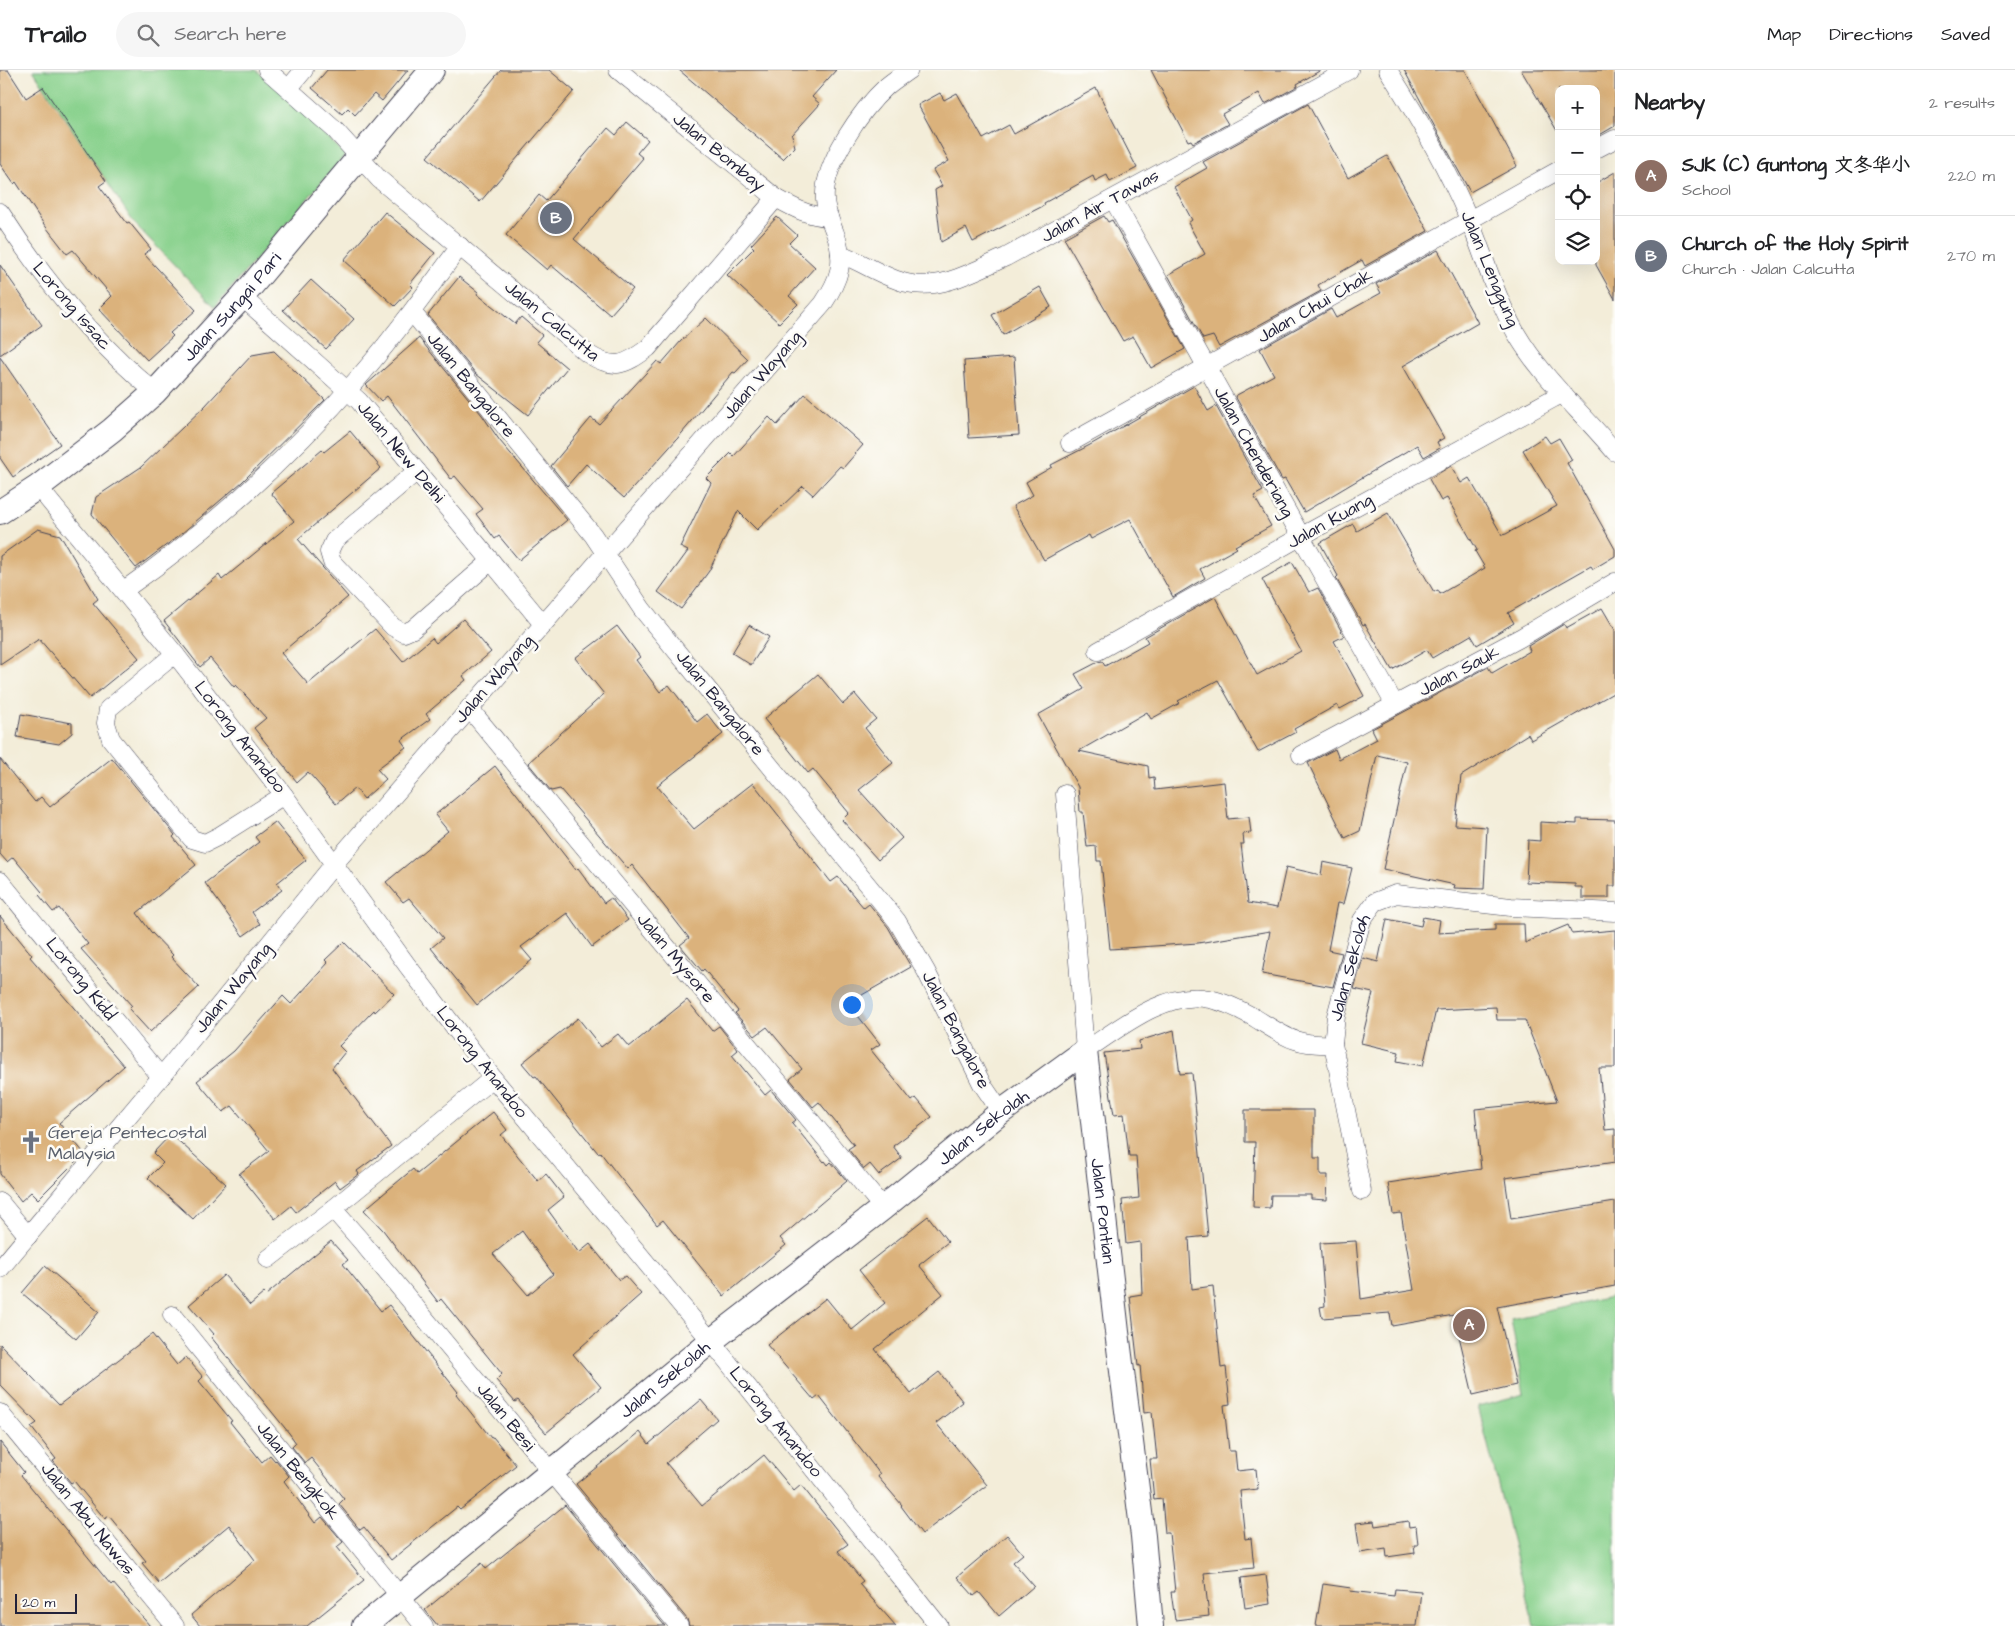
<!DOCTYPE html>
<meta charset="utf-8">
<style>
body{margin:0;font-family:"Architects Daughter","LXGW WenKai TC",sans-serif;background:#f6f6f6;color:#202124}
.controls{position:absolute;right:15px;top:15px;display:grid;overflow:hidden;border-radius:10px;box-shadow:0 5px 20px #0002}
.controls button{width:45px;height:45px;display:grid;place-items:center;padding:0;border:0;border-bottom:1px solid #e0e0e0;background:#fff;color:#202124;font:25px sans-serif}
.scale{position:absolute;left:15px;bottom:12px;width:62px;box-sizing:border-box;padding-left:5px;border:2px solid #22223b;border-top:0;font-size:14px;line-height:18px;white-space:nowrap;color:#22223b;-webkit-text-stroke:4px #fdfcf7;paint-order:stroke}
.you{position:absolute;left:851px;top:934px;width:18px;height:18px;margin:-12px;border:4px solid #fff;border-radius:50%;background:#1a73e8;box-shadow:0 0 0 8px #1a73e833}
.badge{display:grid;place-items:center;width:32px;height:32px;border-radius:50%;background:#c8321e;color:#fff;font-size:16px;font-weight:700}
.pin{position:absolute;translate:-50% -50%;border:2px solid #fff;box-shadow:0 1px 5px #0006}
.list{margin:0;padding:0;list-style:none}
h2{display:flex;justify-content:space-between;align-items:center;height:65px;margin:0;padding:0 20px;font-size:21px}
h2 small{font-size:16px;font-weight:400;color:#757577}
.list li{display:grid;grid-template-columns:32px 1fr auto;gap:15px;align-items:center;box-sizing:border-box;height:80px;padding:0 20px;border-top:1px solid #e0e0e0}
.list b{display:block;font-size:19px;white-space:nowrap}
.list p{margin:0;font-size:16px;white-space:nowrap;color:#757577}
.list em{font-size:16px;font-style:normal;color:#757577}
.icon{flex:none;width:28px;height:28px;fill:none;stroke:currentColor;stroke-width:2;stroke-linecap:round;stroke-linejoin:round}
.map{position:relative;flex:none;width:1615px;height:1556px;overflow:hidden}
header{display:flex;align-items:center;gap:30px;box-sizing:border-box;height:70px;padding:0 25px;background:#fff;border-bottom:1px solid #e0e0e0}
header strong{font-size:24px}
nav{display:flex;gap:28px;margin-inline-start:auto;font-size:18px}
.search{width:350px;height:45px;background:#f6f6f6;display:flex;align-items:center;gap:12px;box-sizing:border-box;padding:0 18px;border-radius:28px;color:#757577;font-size:19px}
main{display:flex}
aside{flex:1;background:#fff}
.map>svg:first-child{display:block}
.green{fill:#89d18d;stroke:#567a64}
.building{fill:#dbb27b;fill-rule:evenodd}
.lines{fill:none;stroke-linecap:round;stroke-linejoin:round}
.street-casing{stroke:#414053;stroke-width:19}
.secondary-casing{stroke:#414053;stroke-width:26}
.street{stroke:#fff;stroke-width:18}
.secondary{stroke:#fff;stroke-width:24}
.labels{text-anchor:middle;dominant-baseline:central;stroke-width:5;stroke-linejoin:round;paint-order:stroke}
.street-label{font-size:18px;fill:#22223b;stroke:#fdfcf7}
.worship-label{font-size:18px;fill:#5b616d;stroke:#fdfcf7;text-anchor:start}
</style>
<header>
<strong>Trailo</strong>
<div class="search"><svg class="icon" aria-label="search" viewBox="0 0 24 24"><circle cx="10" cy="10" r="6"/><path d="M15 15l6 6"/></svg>Search here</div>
<nav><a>Map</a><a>Directions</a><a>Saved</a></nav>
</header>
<main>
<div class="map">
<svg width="1615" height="1556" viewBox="0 0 1615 1556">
<rect width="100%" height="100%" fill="#fdfcf7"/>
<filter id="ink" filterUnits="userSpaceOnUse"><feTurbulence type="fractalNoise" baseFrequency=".02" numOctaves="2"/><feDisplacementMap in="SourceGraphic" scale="10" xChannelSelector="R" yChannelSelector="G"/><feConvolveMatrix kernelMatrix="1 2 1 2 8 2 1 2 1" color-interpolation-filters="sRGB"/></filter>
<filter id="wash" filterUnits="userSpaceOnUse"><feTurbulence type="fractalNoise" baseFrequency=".0096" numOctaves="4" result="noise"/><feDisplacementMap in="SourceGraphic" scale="20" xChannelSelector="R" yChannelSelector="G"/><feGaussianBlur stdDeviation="1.12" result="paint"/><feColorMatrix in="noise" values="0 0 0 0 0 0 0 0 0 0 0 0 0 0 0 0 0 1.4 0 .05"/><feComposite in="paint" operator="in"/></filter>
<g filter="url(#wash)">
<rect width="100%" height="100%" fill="#f3edd9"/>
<!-- green -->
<g class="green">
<polygon points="33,0 256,0 283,21 345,85 215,237 134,153"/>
<polygon points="1615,1226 1615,1556 1534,1556 1478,1336 1524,1324 1511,1249"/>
</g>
<g id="blocks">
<!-- building -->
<g class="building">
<polygon points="0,0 8,0 26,28 43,17 106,111 99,116 127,153 129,152 151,179 144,184 196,240 170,263 173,266 147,290 99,239 112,226 73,180 67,184 43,153 16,112 14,114 0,94"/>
<polygon points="327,0 408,0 382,31 374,24 355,45 348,38 342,44 312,18"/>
<polygon points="501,0 549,0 574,21 480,132 427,87"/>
<polygon points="679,0 836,0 812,27 820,34 792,65 795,77 783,89"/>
<polygon points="1151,0 1321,0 1297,14 1298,16 1265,34 1259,23 1222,44 1228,54 1193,73 1191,70 1188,71"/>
<polygon points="1404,0 1465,0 1517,96 1470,122"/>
<polygon points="1521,0 1615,0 1615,56 1596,67 1596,19 1559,19 1559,64"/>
<polygon points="1096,18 1137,98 1110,112 1107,105 1095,111 1093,106 1044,133 1045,135 973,172 966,158 941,172 935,120 942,116 933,100 949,91 918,35 940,23 944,30 957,23 983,69 1009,55 1014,64"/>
<polygon points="1308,34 1348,108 1387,86 1428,161 1365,196 1362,190 1318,215 1321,221 1219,277 1213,266 1203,269 1168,205 1205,184 1188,153 1192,150 1174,117 1207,98 1203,92"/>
<polygon points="627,52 648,70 637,83 643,88 574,169 633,219 610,245 551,195 547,200 506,165 539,125 546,131 608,58 616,65"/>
<polygon points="1615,102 1615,229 1596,195 1596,113"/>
<polygon points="385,142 435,183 410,214 413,217 395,236 344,190"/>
<polygon points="1104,146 1108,152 1112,150 1185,279 1151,298 1133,266 1123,271 1064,168"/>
<polygon points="777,147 797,165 789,173 815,197 789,226 798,234 779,253 727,205 754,178 751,175"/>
<polygon points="1438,180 1478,253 1403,296 1444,368 1437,372 1440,378 1424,387 1417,375 1304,442 1285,409 1282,410 1235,326 1274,305 1260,279 1331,239 1336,248 1381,223 1376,214"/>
<polygon points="0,195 42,255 0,285"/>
<polygon points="459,207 478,222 477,224 515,254 521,247 542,265 536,272 567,298 528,345 476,304 428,245"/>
<polygon points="311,210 354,249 326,279 283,240"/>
<polygon points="1040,217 1051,237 1003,265 992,245"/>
<polygon points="706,248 748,289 735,303 733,302 677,369 624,428 586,394 567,416 551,396 591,348 599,354 657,291 661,294 681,271"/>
<polygon points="419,268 482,345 500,371 567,450 519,490 499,466 495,469 476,444 483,439 455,406 451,409 387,326 381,331 366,315"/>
<polygon points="274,281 325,330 242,412 181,464 136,498 92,444 96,427 141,397 205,336 252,285"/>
<polygon points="0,287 60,374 13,407 0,388"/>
<polygon points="1014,287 1019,365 969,368 964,291"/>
<polygon points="1194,316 1208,341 1216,336 1263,421 1254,426 1271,456 1235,476 1237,478 1200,499 1205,508 1173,527 1130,449 1091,469 1089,465 1044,490 1013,436 1033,425 1026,412 1052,397 1051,395 1090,375"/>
<polygon points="805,324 863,375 843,398 840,396 813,425 803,416 757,460 738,441 709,501 681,539 658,522 688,481 680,477 711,413 706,408 731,383 734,386 769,347 777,355"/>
<polygon points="350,361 381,398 298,469 348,527 281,583 308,614 375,559 403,592 432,568 436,573 463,549 491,582 463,606 466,610 426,644 430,649 401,670 406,677 377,699 386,709 364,729 355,718 336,734 308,702 297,712 254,658 266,648 236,615 234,617 210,588 200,597 164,551 219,505 222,510 294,451 271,423 322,380 324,382"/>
<polygon points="1545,366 1550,373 1559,368 1572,390 1567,393 1615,479 1615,486 1593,499 1591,496 1508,543 1514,553 1477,575 1471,565 1432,588 1427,580 1392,600 1365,554 1363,555 1336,508 1338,506 1320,473 1353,454 1357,461 1388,443 1434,522 1438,520 1440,524 1485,498 1475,481 1477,480 1447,428 1441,431 1429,409 1451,396 1461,413 1469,408 1502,465 1506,464 1557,436 1523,380"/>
<polygon points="38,459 60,465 98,529 93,533 139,588 90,628 39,569 0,595 0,486"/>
<polygon points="1292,492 1309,522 1318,518 1344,566 1334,571 1364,626 1340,639 1337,635 1294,659 1296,662 1258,682 1218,610 1178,631 1180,633 1151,649 1147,642 1079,681 1148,696 1149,708 1154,707 1155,720 1224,712 1228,749 1249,747 1251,763 1243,764 1244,774 1241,774 1248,833 1277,838 1286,797 1321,805 1323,792 1352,798 1343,834 1337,833 1328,880 1342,883 1333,917 1262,904 1270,861 1198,873 1110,879 1101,791 1097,791 1096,776 1087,777 1083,742 1080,742 1078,717 1038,645 1084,619 1075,604 1098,592 1102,591 1105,596 1148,572 1145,567 1215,527 1257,605 1301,581 1262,509"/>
<polygon points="1602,538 1615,560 1615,622 1531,670 1528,664 1461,706 1455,755 1487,757 1484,819 1454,818 1455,815 1383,799 1407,692 1377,685 1360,761 1345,768 1308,693 1335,679 1339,689 1377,669 1372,659 1488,597 1492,603 1530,581 1528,576 1564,554 1566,558"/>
<polygon points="749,555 769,567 751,595 732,583"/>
<polygon points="617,556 640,587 636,590 660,622 669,615 697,652 707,644 723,664 657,716 694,759 753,713 831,812 838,807 864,838 869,834 888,857 911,897 848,933 880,974 871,980 912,1031 916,1028 932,1047 893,1076 902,1088 879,1105 870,1094 864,1099 848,1079 854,1075 819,1032 813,1037 790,1009 802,999 767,957 755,966 735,943 738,941 704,899 702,901 680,875 689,868 632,795 628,799 560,719 551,721 528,693 604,624 575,588"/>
<polygon points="818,604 843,634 855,624 876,649 865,658 893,693 859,720 902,768 878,790 842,750 849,743 813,699 808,703 764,649"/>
<polygon points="21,644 72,653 72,663 59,674 17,667"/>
<polygon points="112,688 175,765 173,767 196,795 137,843 151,862 173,885 171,887 199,917 150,962 129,939 132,936 81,879 88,874 59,838 53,842 39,825 42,822 13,787 7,792 0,784 0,689 35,732 41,727 50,737"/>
<polygon points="495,696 576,800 578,798 604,833 611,828 628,850 592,877 567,843 521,877 532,890 477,935 431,878 443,868 409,828 403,832 386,812 448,761 435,745"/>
<polygon points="1577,749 1615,750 1615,816 1609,816 1609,828 1582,828 1582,817 1575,817 1575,814 1526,812 1528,770 1540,771 1540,752 1577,754"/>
<polygon points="275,752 306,790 277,813 282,820 252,842 260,854 243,866 205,813 259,772 255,767"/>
<polygon points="0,846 32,885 30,887 124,996 59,1053 84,1083 38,1129 31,1122 21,1131 0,1104"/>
<polygon points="1423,847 1440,850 1438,863 1495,860 1495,854 1524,854 1525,873 1568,855 1572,864 1615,860 1615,998 1599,998 1605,1060 1615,1059 1615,1092 1505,1108 1511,1149 1615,1132 1615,1216 1497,1237 1516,1315 1473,1325 1454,1245 1392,1256 1390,1243 1322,1248 1320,1237 1325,1236 1320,1173 1356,1171 1361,1229 1414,1220 1401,1143 1393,1144 1388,1113 1481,1099 1475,1039 1557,1031 1525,950 1497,950 1496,937 1436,940 1423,996 1397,991 1399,982 1361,973 1373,923 1354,919 1363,888 1378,892 1387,849 1421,856"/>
<polygon points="344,872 394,924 375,942 374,940 339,976 345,982 332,998 391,1076 357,1101 359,1104 340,1118 335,1111 296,1142 291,1136 275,1149 239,1104 269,1081 232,1036 223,1042 197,1011 234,981 283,926 291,934 328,893 325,890"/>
<polygon points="687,930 712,961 719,956 738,980 732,985 765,1025 771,1020 796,1050 792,1053 824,1092 825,1091 828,1095 831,1092 847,1111 780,1168 786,1175 724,1226 663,1150 657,1155 600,1082 598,1083 536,1006 534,1007 522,993 578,948 601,977 618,964 629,977"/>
<polygon points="1174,960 1180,1004 1192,1003 1208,1166 1189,1168 1192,1219 1213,1216 1221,1298 1226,1297 1230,1334 1224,1335 1229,1381 1235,1381 1237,1401 1256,1399 1258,1419 1240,1421 1245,1469 1251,1468 1254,1498 1204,1503 1209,1546 1175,1550 1171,1522 1175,1522 1169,1463 1165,1463 1162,1429 1154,1430 1150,1389 1157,1389 1152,1342 1144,1343 1140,1295 1138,1296 1130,1226 1142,1224 1140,1172 1126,1174 1122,1130 1139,1128 1136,1086 1129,1086 1124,1044 1114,1045 1104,983 1140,979 1139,971"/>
<polygon points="1245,1040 1314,1040 1314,1088 1320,1088 1320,1105 1328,1105 1327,1130 1311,1129 1311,1125 1271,1125 1270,1138 1253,1137 1255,1072 1245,1072"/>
<path d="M 493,1042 L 507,1060 L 501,1065 L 538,1111 L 546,1104 L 564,1127 L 548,1140 L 579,1183 L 590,1174 L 619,1210 L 625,1206 L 641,1224 L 573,1284 L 601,1317 L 546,1363 L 518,1330 L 515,1332 L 496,1310 L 502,1304 L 441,1229 L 438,1232 L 383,1160 L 364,1140 L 413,1099 L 417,1104 ZM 522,1161 L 553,1204 L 528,1225 L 493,1184 Z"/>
<polygon points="171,1064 226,1114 193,1149 148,1108 163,1093 153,1083"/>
<polygon points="928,1146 948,1172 919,1195 943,1224 875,1279 911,1324 939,1302 963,1332 936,1353 987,1415 922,1464 901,1436 902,1435 878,1407 880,1404 819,1326 814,1330 767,1275 826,1228 852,1260 885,1233 859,1200"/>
<polygon points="331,1171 348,1190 343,1194 381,1241 389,1235 458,1322 456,1324 491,1368 493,1367 516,1395 460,1440 457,1437 391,1490 364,1457 360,1460 339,1434 344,1429 311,1388 305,1393 292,1377 296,1373 289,1363 211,1267 214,1264 189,1235 224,1205 250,1235 264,1223 266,1225"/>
<polygon points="45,1196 99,1242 76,1269 22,1223"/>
<polygon points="152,1264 177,1295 186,1287 203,1307 199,1311 232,1351 230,1352 262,1392 270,1385 275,1391 276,1390 289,1406 284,1411 315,1453 322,1447 343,1472 337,1477 364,1510 307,1556 200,1556 191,1545 255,1490 229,1455 159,1513 142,1493 146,1491 109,1446 105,1449 74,1411 71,1413 53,1391 56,1389 31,1357 37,1353 0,1315 0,1274 59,1335"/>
<polygon points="701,1330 717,1349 666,1393 702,1436 764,1385 794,1421 801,1415 848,1474 838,1481 863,1511 859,1514 896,1556 689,1556 687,1549 576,1414 640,1362 649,1374"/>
<polygon points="0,1372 24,1402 21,1405 111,1515 113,1513 150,1556 0,1556"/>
<polygon points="565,1435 665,1556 438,1556 425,1540 482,1493 486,1499"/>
<polygon points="1374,1451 1375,1456 1408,1451 1409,1457 1416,1456 1418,1475 1414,1475 1415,1483 1387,1487 1386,1479 1360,1483 1356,1453"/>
<polygon points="1007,1465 1023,1484 1013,1492 1034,1516 999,1546 979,1522 974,1526 957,1507"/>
<polygon points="1266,1505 1270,1534 1245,1538 1241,1508"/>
<polygon points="1323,1514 1351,1518 1350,1521 1394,1526 1395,1519 1421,1521 1417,1556 1316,1556"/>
</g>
</g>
</g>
<g filter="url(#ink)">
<use href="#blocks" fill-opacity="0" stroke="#414053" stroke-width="1"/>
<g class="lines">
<defs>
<g id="street">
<path d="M 267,0 L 335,60 L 379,109 L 588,284 C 614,300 624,296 648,278 L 776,128"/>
<path d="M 618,0 L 776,128 C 794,138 808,146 829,147"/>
<path d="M 1388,0 C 1418,47 1446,95 1468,147 C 1484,185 1495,226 1516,263 C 1542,308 1582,342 1615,382"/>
<polyline points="289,18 304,0"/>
<polyline points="1596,79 1615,69"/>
<polyline points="1113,129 1395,635"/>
<path d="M 0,142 C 43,209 93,271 155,322"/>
<path d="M 840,184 C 863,192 884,208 907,213 C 941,221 976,200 1006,187 L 1349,0"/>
<polyline points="242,227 359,331 543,554"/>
<polyline points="412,242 593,465 642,539 897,851 926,901 982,1014 1001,1042"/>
<polyline points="1070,373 1559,100"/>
<polyline points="417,401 334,471 329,482 332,492 393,557 404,563 413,559 491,491"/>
<polyline points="38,417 175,584 284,725 407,895 493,1008 711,1271 939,1556"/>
<path d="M 124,520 C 211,459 291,386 361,305 C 396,264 428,220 460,176"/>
<polyline points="1098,581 1300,467 1563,323"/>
<polyline points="175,584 108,639 106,653 111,669 192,769 205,773 219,766 284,725"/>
<polyline points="469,638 883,1138"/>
<polyline points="1301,685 1520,568 1615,512"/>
<path id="s1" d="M 1065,724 L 1085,981 C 1118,959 1167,919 1209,929 C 1226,932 1241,940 1255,948 C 1286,967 1296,976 1333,974 L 1336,946 L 1362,850 L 1375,832 L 1396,824 L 1511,837 L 1615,842"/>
<polyline points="0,811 161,1007"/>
<polyline points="1333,974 1362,1121"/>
<polyline points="0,1132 28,1166"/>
<polyline points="333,1139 361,1171 679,1556"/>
<polyline points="268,1189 333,1139 493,1008"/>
<path d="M 0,1199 L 161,1007 L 334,794 L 823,234 C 839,210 846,192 835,163 C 831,153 826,142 825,130 C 822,95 862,39 887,16 C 894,10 902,5 909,0"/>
<polyline points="172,1245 424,1556"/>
<polyline points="0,1343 175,1556"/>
</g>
<g id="secondary">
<path id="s2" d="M 0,442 L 38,417 L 112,360 L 155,322 L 242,227 L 432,0"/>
<path id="s3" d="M 1085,981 L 1117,1262 L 1143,1466 L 1151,1556"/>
<path id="s4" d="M 364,1556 L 711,1271 L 883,1138 L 1001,1042 L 1085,981"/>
</g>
</defs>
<!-- street casing -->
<use href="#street" class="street-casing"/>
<!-- secondary casing -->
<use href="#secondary" class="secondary-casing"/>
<!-- street -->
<use href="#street" class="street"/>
<!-- secondary -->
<use href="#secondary" class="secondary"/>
</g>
</g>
<!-- icons -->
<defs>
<symbol id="church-bare" viewBox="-9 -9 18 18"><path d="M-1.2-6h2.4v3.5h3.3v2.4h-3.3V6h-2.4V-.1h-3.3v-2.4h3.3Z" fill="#6b7280" stroke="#fdfcf7" stroke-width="2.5" paint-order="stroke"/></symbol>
</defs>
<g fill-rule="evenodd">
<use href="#church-bare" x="15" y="1056" width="32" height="32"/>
</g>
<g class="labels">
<!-- street labels -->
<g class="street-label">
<text transform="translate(719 82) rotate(39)">Jalan Bombay</text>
<text transform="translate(1100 136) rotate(-29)">Jalan Air Tawas</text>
<text transform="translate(1490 199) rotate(67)">Jalan Lenggung</text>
<text transform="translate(72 236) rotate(49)">Lorong Issac</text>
<text transform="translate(1315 236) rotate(-30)">Jalan Chui Chak</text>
<text stroke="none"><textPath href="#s2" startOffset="311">Jalan Sungai Pari</textPath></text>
<text transform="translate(552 251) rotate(39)">Jalan Calcutta</text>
<text transform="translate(762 305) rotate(-49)">Jalan Wayang</text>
<text transform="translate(471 315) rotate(51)">Jalan Bangalore</text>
<text transform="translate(401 382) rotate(50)">Jalan New Delhi</text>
<text transform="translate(1254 382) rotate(61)">Jalan Chenderiang</text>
<text transform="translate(1330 451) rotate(-29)">Jalan Kuang</text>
<text transform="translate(1459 601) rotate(-28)">Jalan Sauk</text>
<text transform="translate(494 609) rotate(-49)">Jalan Wayang</text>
<text transform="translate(720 633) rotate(51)">Jalan Bangalore</text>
<text transform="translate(240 667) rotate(52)">Lorong Anandoo</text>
<text transform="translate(676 888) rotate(50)">Jalan Mysore</text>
<text stroke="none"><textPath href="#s1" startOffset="609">Jalan Sekolah</textPath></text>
<text transform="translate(81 909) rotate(51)">Lorong Kidd</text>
<text transform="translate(233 918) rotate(-51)">Jalan Wayang</text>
<text transform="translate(956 960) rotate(63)">Jalan Bangalore</text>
<text transform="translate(482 992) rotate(52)">Lorong Anandoo</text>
<text stroke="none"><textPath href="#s4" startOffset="795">Jalan Sekolah</textPath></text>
<text stroke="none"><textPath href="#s3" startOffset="161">Jalan Pontian</textPath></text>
<text stroke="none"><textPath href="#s4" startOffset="389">Jalan Sekolah</textPath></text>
<text transform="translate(506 1347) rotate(51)">Jalan Besi</text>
<text transform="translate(776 1352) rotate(51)">Lorong Anandoo</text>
<text transform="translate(298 1401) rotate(51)">Jalan Bengkok</text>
<text transform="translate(88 1449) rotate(51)">Jalan Abu Nawas</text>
</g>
<!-- worship labels -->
<g class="worship-label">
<text x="48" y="1062">Gereja Pentecostal<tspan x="48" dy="21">Malaysia</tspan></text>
</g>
</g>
</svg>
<div class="controls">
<button>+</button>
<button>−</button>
<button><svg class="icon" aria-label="locate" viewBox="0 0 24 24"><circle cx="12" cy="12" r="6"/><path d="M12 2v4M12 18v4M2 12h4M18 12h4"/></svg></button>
<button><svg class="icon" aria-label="layers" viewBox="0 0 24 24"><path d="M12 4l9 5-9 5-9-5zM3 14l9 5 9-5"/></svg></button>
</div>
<div class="scale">20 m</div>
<div class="you"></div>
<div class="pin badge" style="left:1469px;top:1255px;background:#8d6e63">A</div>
<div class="pin badge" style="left:556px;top:148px;background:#6b7280">B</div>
</div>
<aside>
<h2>Nearby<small>2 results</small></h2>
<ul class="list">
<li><span class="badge" style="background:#8d6e63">A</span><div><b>SJK (C) Guntong 文冬华小</b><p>School</p></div><em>220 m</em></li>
<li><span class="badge" style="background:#6b7280">B</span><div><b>Church of the Holy Spirit</b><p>Church · Jalan Calcutta</p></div><em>270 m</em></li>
</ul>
</aside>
</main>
